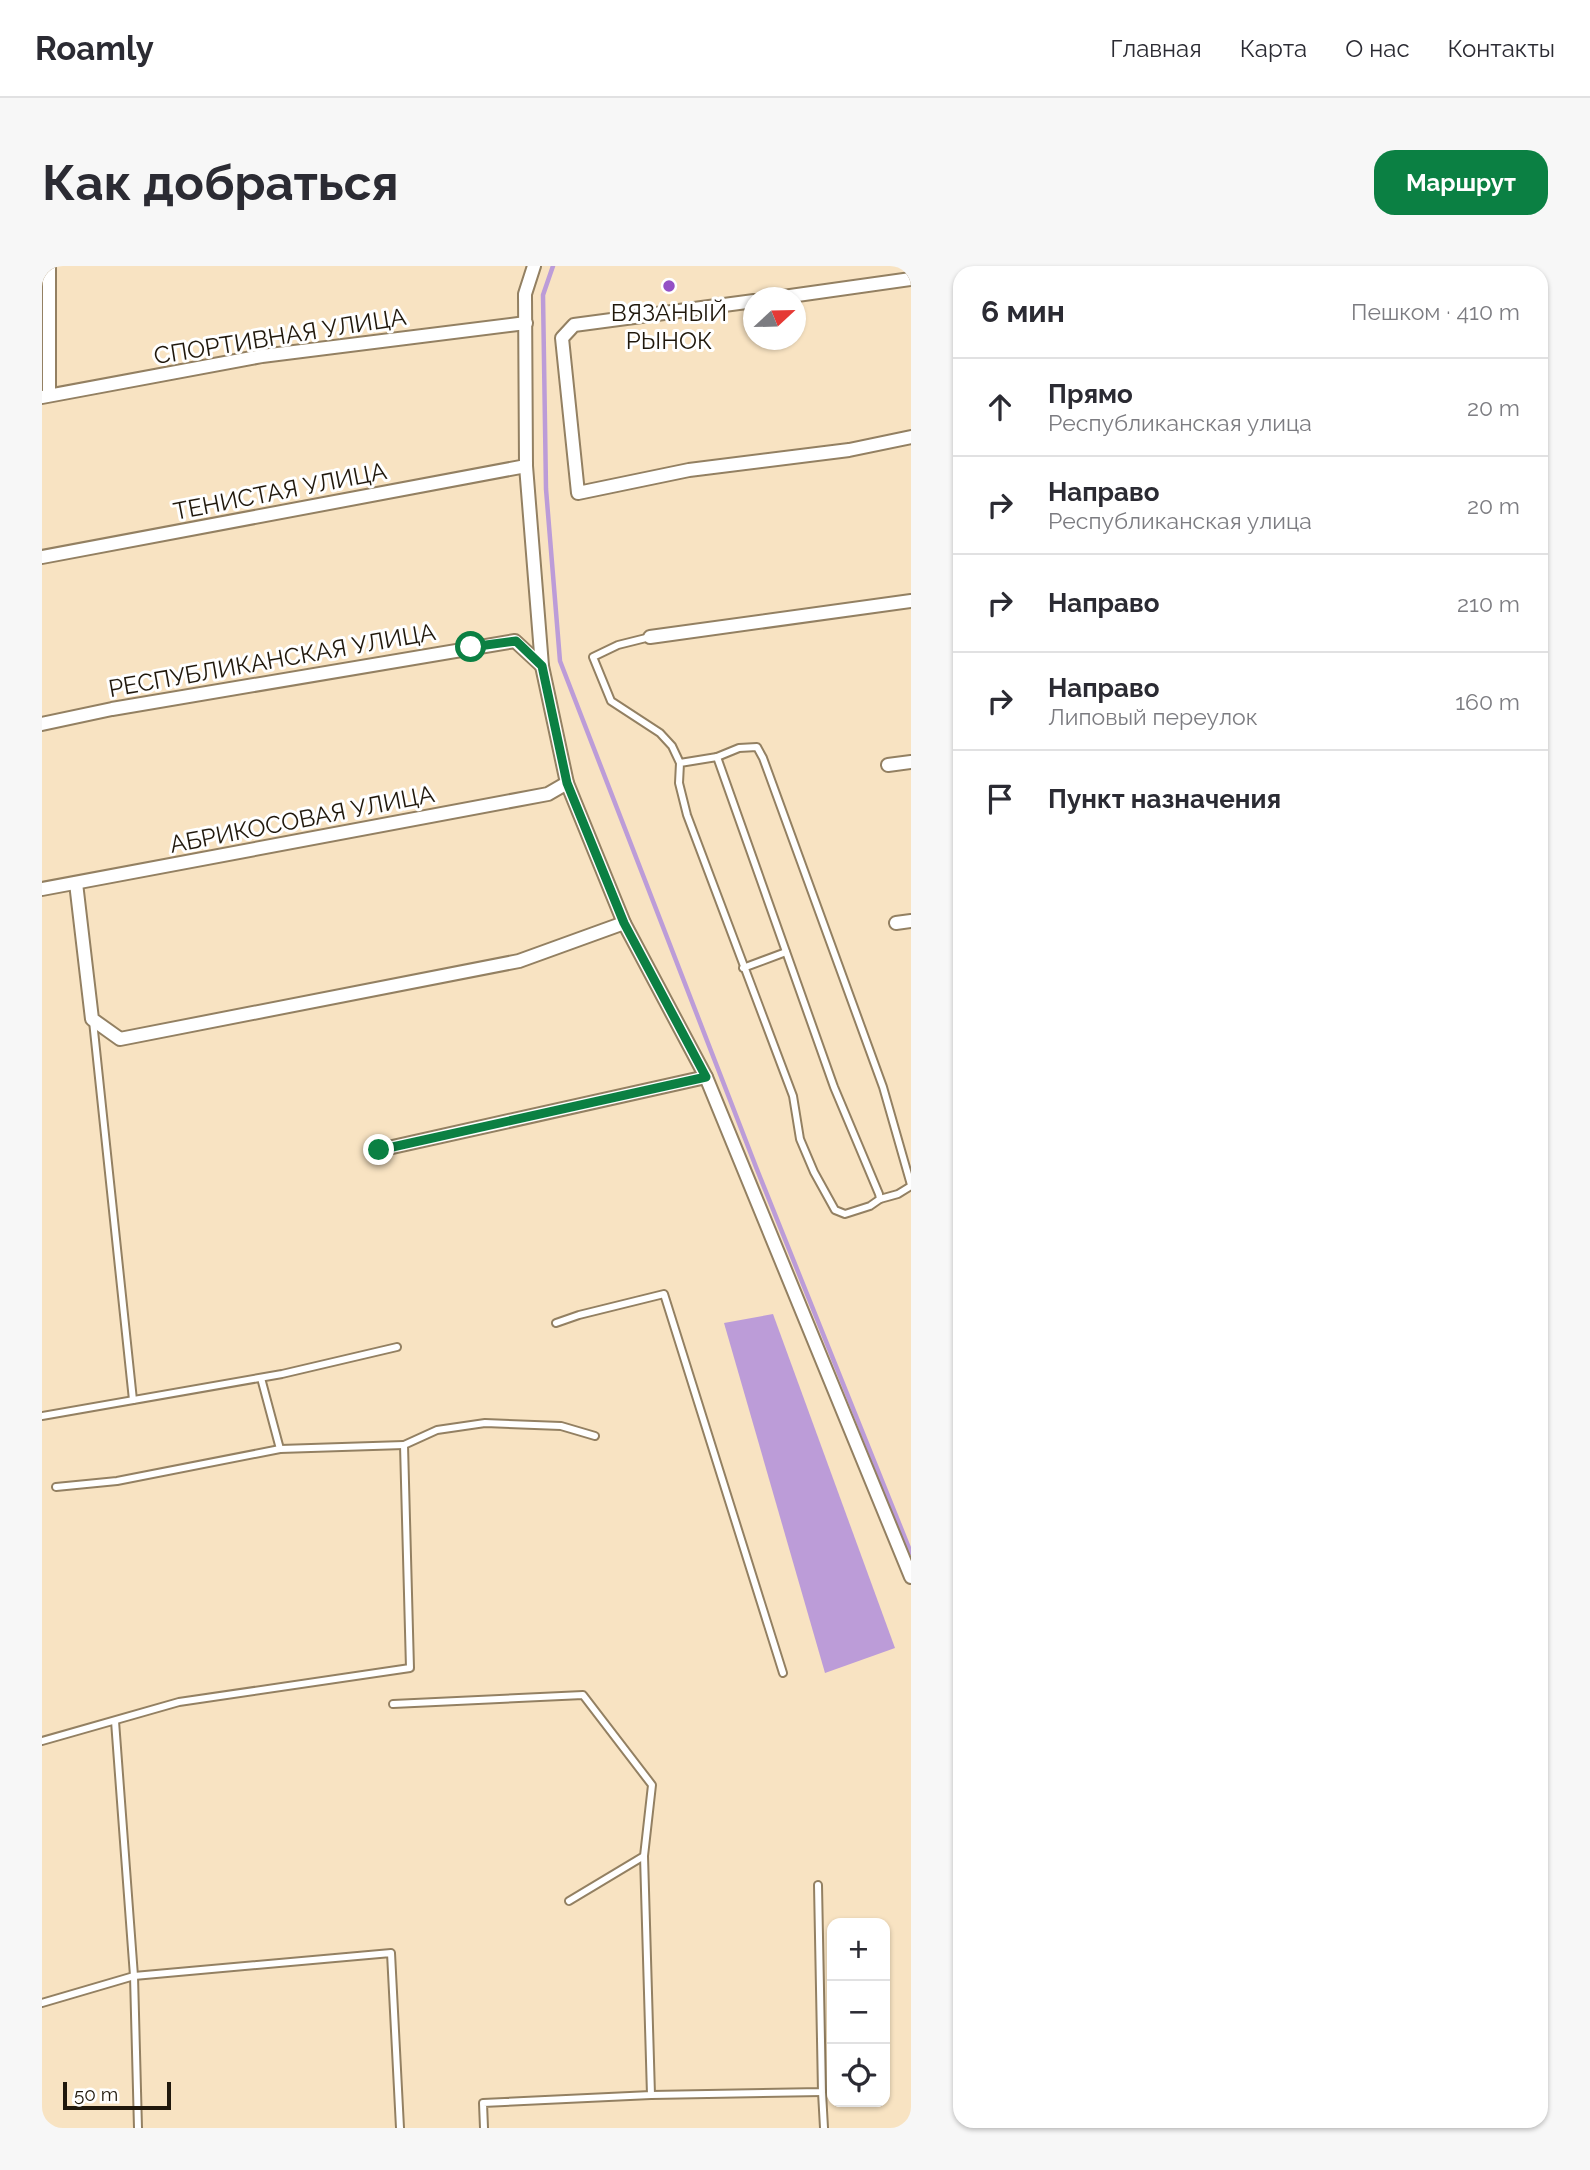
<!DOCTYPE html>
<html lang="ru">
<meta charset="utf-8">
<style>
body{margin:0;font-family:Raleway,sans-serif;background:#f7f7f7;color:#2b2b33}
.controls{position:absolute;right:21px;bottom:21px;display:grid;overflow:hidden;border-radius:14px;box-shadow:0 2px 5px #0004}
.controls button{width:63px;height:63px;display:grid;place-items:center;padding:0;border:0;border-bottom:2px solid #e1e1e2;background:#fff;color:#2b2b33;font:35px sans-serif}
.compass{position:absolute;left:701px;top:21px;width:63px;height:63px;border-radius:50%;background:#fff;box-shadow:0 2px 5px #0004;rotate:68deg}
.scale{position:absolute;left:21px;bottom:18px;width:108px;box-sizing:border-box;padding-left:7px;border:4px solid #20180c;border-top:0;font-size:19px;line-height:24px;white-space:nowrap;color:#20180c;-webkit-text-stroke:5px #fff;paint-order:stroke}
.stop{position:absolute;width:21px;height:21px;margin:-16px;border:5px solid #0b8043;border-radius:50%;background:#fff}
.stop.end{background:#0b8043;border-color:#fff;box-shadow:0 2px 7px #0008}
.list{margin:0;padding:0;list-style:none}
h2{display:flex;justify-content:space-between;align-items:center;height:91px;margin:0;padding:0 28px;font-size:30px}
h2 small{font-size:23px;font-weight:400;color:#7c7c81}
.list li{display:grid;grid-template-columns:46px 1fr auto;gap:21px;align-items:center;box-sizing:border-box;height:98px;padding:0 28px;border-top:2px solid #e1e1e2}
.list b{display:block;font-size:26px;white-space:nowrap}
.list p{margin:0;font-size:23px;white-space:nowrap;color:#7c7c81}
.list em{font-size:23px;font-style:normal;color:#7c7c81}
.icon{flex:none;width:38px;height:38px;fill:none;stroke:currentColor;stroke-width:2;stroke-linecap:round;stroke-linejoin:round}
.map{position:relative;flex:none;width:869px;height:1862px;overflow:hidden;border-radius:21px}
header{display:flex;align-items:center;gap:42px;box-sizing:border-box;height:98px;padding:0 35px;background:#fff;border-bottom:2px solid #e1e1e2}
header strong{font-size:33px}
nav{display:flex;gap:38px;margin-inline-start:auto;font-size:24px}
.intro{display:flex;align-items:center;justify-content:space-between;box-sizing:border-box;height:168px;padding:0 42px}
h1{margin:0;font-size:49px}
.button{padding:18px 32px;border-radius:21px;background:#0b8043;color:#fff;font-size:24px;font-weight:700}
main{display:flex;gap:42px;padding:0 42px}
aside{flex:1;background:#fff;border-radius:21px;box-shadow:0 2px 5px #0004}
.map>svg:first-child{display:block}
.water{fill:#bc9cd8}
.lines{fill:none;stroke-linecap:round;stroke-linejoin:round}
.stream{stroke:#bc9cd8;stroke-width:4.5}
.service-casing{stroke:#938062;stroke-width:10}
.minor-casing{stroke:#938062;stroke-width:16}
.service{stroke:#fff;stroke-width:6}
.minor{stroke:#fff;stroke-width:12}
.route{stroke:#0b8043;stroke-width:9}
.poi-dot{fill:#9450c5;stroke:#fff;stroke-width:2.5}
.labels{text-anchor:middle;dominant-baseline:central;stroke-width:6;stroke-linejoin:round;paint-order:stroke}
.poi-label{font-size:24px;fill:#20180c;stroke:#fff}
.street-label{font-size:24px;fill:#20180c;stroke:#fff}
</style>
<header>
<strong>Roamly</strong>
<nav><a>Главная</a><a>Карта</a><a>О нас</a><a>Контакты</a></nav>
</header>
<div class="intro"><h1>Как добраться</h1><a class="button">Маршрут</a></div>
<main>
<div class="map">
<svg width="869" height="1862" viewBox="0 0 869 1862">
<rect width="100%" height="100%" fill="#f8e3c2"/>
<!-- water -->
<polygon class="water" points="731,1048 853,1382 783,1407 682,1057"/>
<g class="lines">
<!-- stream -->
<polyline class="stream" points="511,0 501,29 504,223 518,395 714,901 869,1287"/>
<defs>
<g id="service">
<polyline points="608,371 576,379 551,391 569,435 618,467 630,480 638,497 637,517 645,549 751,830 758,873 772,906 793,944 803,948 828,940 838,933 837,928 792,821 675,491 638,497"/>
<polyline points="675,491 697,482 715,481 721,492 841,821 869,919"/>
<polyline points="701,702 744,686"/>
<polyline points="51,755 91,1134"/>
<polyline points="838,933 856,928 869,920"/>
<polyline points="514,1057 537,1049 622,1028 741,1407"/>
<polyline points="219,1112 238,1183"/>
<polyline points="0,1150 240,1108 355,1081"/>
<polyline points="14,1221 75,1215 238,1183 362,1179"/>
<polyline points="351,1438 541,1429 610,1519 602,1590 527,1635"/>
<polyline points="73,1455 92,1710 96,1862"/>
<polyline points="0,1475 137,1436 368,1402 362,1179 395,1164 443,1157 519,1160 553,1170"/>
<polyline points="0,1737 92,1710 349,1687 358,1862"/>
<polyline points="780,1826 782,1862"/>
<polyline points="609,1829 780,1826 776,1619"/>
<polyline points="442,1862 441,1837 609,1829 602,1590"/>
</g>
<g id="minor">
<polyline points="492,0 483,28 484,200 500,400 525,517 582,657 664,811 869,1311"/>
<polyline points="734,32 869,13"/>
<polyline points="712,35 532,59 520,72 536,227 647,204 807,184 869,171"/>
<polyline points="7,129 7,0"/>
<polyline points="0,131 220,90 484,57"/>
<polyline points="0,291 484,200"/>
<polyline points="608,371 869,335"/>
<polyline points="0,458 70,443 473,375 500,400"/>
<polyline points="846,499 869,496"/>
<polyline points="34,617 50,753 78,773 477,695 582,657"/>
<polyline points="0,623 506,528 525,517"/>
<polyline points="854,657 869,655"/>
<polyline points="337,884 664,811"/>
</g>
</defs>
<!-- service casing -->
<use href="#service" class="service-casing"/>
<!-- minor casing -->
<use href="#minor" class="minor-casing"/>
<!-- service -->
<use href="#service" class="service"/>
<!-- minor -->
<use href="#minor" class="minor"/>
</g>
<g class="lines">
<!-- route -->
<polyline class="route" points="337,884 664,811 582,657 525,517 500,400 474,375 429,381"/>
</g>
<!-- markers -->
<circle class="poi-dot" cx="627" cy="20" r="7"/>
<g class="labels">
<!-- poi labels -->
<g class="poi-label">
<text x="627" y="46">ВЯЗАНЫЙ<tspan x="627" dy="28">РЫНОК</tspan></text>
</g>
<!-- street labels -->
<g class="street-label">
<text transform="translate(238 70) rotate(-9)">СПОРТИВНАЯ УЛИЦА</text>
<text transform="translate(238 225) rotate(-11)">ТЕНИСТАЯ УЛИЦА</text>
<text transform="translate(230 394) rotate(-10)">РЕСПУБЛИКАНСКАЯ УЛИЦА</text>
<text transform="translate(260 553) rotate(-11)">АБРИКОСОВАЯ УЛИЦА</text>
</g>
</g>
</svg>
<div class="controls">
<button>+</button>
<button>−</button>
<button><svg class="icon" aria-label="locate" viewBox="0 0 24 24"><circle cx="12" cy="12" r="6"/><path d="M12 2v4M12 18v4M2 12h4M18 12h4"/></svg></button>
</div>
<svg class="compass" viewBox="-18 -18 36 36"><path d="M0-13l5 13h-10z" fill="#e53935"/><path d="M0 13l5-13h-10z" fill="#7c7c81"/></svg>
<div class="scale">50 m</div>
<div class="stop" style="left:429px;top:381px"></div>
<div class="stop end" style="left:337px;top:884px"></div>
</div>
<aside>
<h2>6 мин<small>Пешком · 410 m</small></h2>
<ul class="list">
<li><svg class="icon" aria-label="ahead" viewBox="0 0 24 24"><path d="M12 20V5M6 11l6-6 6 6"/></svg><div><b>Прямо</b><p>Республиканская улица</p></div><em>20 m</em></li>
<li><svg class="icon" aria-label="right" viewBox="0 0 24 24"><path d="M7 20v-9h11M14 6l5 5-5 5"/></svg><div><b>Направо</b><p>Республиканская улица</p></div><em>20 m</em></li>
<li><svg class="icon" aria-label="right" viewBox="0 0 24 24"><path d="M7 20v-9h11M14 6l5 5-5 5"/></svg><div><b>Направо</b></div><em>210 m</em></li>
<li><svg class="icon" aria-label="right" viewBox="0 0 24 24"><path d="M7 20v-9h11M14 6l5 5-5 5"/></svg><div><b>Направо</b><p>Липовый переулок</p></div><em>160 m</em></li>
<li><svg class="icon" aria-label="arrive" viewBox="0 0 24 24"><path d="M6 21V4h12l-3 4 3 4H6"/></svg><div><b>Пункт назначения</b></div></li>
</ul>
</aside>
</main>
